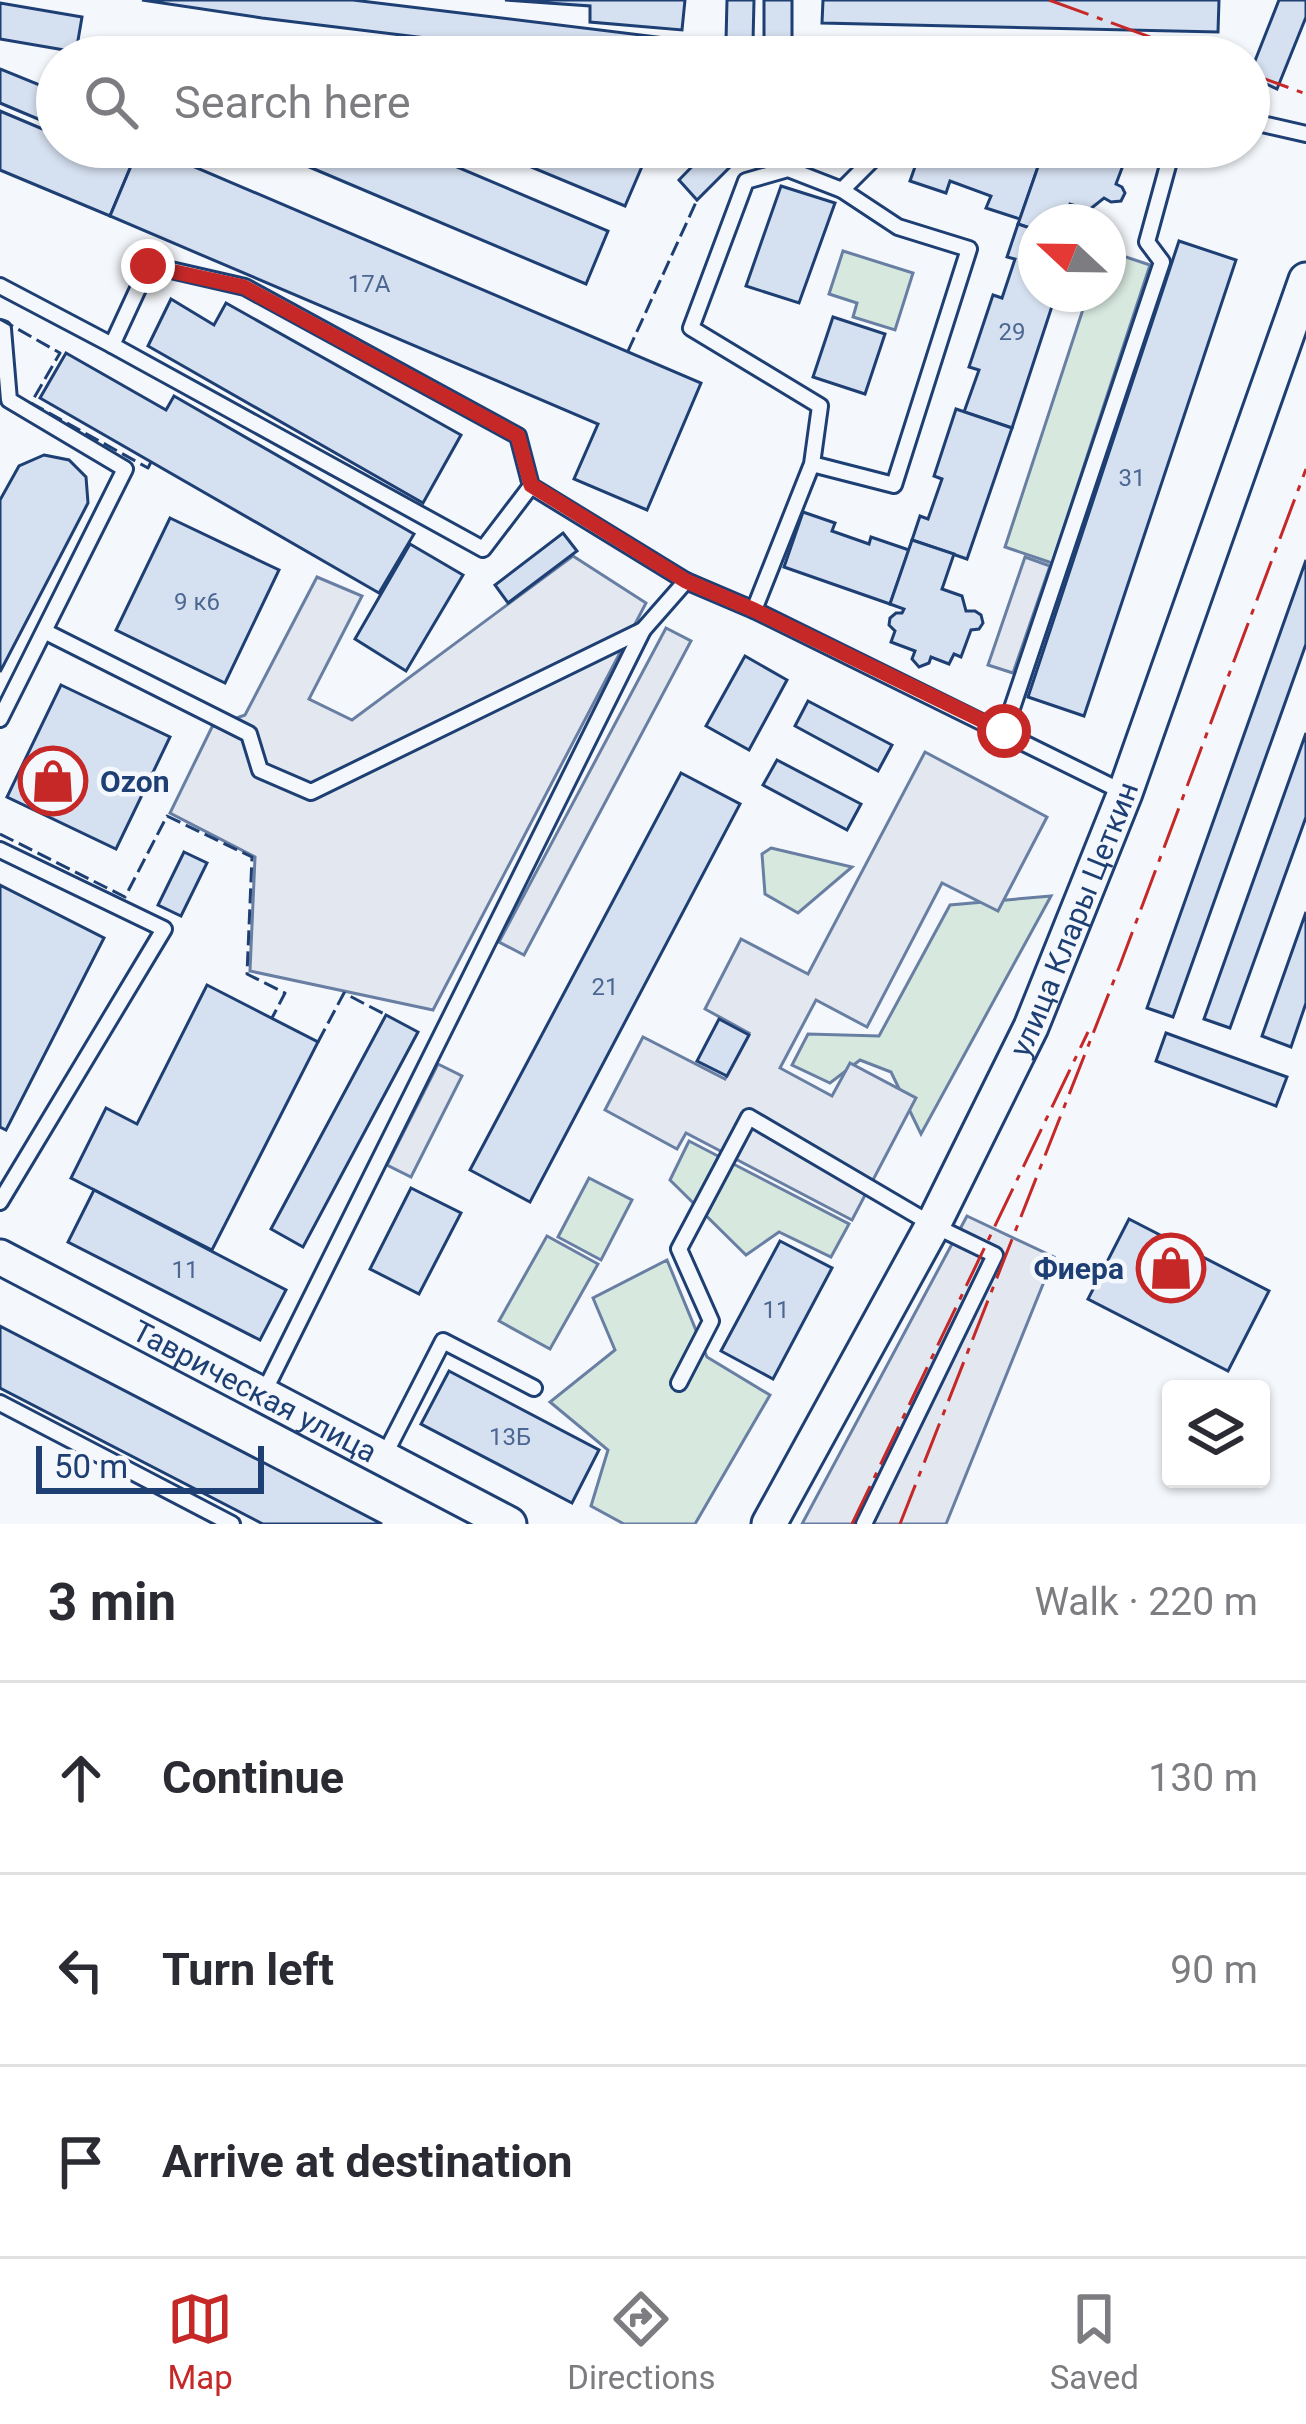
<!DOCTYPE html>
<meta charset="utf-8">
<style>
body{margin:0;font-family:Roboto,sans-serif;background:#f2f2f3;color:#2b2b33}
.controls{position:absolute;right:36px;bottom:36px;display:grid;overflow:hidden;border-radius:12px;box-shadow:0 3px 9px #0004}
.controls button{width:108px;height:108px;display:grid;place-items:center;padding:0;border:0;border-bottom:3px solid #e1e1e2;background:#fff;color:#2b2b33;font:60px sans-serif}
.compass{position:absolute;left:1018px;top:204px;width:108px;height:108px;border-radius:50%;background:#fff;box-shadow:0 3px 9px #0004;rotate:292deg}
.scale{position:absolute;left:36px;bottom:30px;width:228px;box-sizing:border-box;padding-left:12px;border:6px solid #1d3f73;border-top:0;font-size:33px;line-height:42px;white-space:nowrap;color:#1d3f73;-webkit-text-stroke:9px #f4f7fb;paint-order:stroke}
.stop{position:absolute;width:36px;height:36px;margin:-27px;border:9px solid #c62828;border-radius:50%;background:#fff}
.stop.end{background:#c62828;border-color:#fff;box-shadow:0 3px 12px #0008}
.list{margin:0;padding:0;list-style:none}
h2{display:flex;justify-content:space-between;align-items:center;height:156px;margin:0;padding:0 48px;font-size:51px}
h2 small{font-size:39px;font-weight:400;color:#7c7c81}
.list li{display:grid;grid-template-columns:78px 1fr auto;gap:36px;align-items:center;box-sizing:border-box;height:192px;padding:0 48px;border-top:3px solid #e1e1e2}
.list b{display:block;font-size:45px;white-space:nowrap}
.list em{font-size:39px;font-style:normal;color:#7c7c81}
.icon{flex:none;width:66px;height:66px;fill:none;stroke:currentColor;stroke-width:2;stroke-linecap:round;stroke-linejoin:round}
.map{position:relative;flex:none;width:1306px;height:1524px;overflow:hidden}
.search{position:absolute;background:#fff;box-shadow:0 3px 9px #0004;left:36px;right:36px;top:36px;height:132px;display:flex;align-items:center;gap:30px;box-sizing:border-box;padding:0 42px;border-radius:66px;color:#7c7c81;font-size:45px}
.sheet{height:732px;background:#fff}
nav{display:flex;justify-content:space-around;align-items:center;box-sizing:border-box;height:168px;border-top:3px solid #e1e1e2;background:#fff;font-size:33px;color:#7c7c81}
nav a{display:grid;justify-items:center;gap:6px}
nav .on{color:#c62828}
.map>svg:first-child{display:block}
.green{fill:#d7e8df;stroke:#687fa3;stroke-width:3}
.parking{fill:#e3e8f0;stroke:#687fa3;stroke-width:3}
.building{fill:#d5e0f0;stroke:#1d3f73;stroke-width:3}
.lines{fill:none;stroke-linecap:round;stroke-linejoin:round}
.service-casing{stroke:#1d3f73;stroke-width:20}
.tertiary-casing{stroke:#1d3f73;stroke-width:39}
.service{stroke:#f4f7fb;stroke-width:14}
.tertiary{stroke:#f4f7fb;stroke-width:33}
.fence{stroke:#1d3f73;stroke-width:3;stroke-dasharray:15 6;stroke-linecap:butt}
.power{stroke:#c62828;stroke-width:3;stroke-dasharray:42 9 6 9;stroke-linecap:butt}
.route{stroke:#c62828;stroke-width:15}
.labels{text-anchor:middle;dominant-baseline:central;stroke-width:9;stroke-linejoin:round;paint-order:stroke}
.number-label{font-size:24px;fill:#4b6792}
.poi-label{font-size:30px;font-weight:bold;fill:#1d3f73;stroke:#f4f7fb;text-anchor:start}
.street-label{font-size:30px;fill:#1d3f73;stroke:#f4f7fb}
</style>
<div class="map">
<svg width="1306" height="1524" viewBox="0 0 1306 1524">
<rect width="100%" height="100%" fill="#f4f7fb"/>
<!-- green -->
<g class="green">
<polygon points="843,251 913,273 895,330 853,317 857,303 829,294"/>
<polygon points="1108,251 1150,265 1052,563 1005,547 1088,294 1108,294"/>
<polygon points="771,848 852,867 798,913 765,894 762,854"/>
<polygon points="1051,896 921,1134 891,1072 860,1060 830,1083 792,1065 808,1034 879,1036 950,905"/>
<polygon points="689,1141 849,1224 831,1257 779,1232 746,1255 670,1180"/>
<polygon points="589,1178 632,1200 601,1260 558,1237"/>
<polygon points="547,1236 598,1264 550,1349 499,1321"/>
<polygon points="667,1260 707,1357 770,1395 695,1524 624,1524 591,1506 608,1450 550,1402 615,1350 593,1298"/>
</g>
<!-- parking -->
<g class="parking">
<polygon points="573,556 646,603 433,1010 250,971 255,857 170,813 212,727 245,715 317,577 362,596 309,699 352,720"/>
<polygon points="1025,557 1050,566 1013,673 988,665"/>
<polygon points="666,628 691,641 524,955 499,942"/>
<polygon points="925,752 1047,817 998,911 942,883 867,1027 816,1000 780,1068 832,1096 850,1063 916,1098 852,1220 686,1133 677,1149 605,1110 643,1037 725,1079 749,1033 705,1009 741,939 808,974"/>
<polygon points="438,1064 462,1076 411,1177 387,1165"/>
<polygon points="967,1216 1054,1257 946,1524 802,1524"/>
</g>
<!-- building -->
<g class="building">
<polygon points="142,0 353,0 682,40 682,57 581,57 262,18"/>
<polygon points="505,0 685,0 682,30 590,22 590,6"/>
<polygon points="727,0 754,0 753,42 726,41"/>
<rect x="764" y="0" width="28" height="57"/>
<polygon points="823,0 1219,0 1218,32 822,23"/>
<polygon points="1279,0 1306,0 1306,17 1277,89 1249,76"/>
<polygon points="0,3 82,17 76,52 0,39"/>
<polygon points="0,69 57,92 57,127 0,103"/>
<polygon points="0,111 57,135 57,147 85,147 131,166 110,216 0,170"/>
<polygon points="139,147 148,147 701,383 647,510 574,479 598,424 110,216"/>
<polygon points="262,147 410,147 608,231 586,284"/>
<polygon points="483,147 622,147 646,157 625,206"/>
<polygon points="711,147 758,147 745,152 697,200 679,180"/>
<polygon points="922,147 999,147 1040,161 1020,219 986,208 991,196 950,181 946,193 910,181"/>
<polygon points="1045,147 1121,147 1118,157 1125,160 1116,184 1122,187 1125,193 1121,201 1111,202 1104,198 1089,210 1070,204 1064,222 1036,222 1036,230 1018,224 1040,161 1050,164 1052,156 1046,154"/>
<polygon points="781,186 835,203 799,303 746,286"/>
<polygon points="1018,224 1036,230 1036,294 1056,294 1012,428 964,412 979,370 969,367 993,295 1002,298 1015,259 1007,257"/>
<polygon points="1179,241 1236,260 1084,716 1028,697"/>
<polygon points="171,299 214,325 226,303 461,435 423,503 148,346"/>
<polygon points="833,317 885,334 865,394 813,377"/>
<polygon points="66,353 166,410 174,396 414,534 379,593 40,398"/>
<polygon points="956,409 1012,428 967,559 912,540 920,516 928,519 942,479 934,476"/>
<polygon points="44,455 69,460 86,477 88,503 0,672 0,500 19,466"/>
<polygon points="803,512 835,523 832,531 869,544 871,537 909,550 890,604 784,567"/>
<polygon points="170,518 279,570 225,683 116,630"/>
<polygon points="563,533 577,551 508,603 495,585"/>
<polygon points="912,540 954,554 942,589 962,596 966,611 975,611 981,615 983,623 979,629 971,630 961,657 954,654 949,664 931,657 929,663 919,667 912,659 915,651 891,642 895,631 889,625 890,618 896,613 902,613 904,609 890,604"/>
<polygon points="410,544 463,575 406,671 355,639"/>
<polygon points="1306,560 1306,644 1173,1017 1147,1008"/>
<polygon points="745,656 787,680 749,750 706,726"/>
<polygon points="61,685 170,737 116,849 7,797"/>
<polygon points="808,701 892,745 878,771 795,726"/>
<polygon points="1306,733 1306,817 1230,1028 1204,1019"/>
<polygon points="777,760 861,804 847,830 763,785"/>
<polygon points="681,773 740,804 530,1202 470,1170"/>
<polygon points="184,852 207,863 181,916 158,905"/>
<polygon points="0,885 104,938 6,1130 0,1127"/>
<polygon points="1306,912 1306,1003 1291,1047 1262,1036"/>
<polygon points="207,985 318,1042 212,1250 71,1178 106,1108 137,1124"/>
<polygon points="386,1015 418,1032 303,1247 271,1229"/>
<polygon points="719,1019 749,1035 727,1076 697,1061"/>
<polygon points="1166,1033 1287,1077 1276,1106 1156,1061"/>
<polygon points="411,1188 461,1213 419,1294 370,1269"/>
<polygon points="94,1190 286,1290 260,1340 68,1242"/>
<polygon points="1129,1219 1269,1291 1228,1371 1088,1299"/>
<polygon points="780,1241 832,1268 773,1379 721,1351"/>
<polygon points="0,1326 382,1524 263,1524 0,1388"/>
<polygon points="449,1371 599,1450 572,1503 421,1424"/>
</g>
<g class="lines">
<defs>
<g id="service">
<polyline points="1249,121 1306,134"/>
<polyline points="842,190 885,147"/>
<polyline points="0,286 112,345"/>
<polyline points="0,328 3,329 9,400 125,469 0,719"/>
<polyline points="812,464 894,485 969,249 898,227 842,190 788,169 746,181 691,328 820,406 812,464 754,610 1125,793"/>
<polyline points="531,486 483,549 112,345 149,265 245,287 518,436 531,486 686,581"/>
<polyline points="46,632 249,734 260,770 311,792 643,630 686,581 754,610"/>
<polyline points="1004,732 1162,262 1147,242 1173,147"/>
<polyline points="0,850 164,929 0,1202"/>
<polyline points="679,1383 711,1321 679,1249 749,1117 933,1225 995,1255 864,1524"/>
<polyline points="263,1394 643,630"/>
<polyline points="0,1403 232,1524"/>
<polyline points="383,1458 443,1341 534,1388"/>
</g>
<g id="tertiary">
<path id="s1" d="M 0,1257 L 509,1524"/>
<path id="s2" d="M 769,1524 L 933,1225 L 1031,1027 L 1125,793 L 1306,280"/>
</g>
</defs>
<!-- service casing -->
<use href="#service" class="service-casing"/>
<!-- tertiary casing -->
<use href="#tertiary" class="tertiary-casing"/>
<!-- service -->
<use href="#service" class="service"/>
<!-- tertiary -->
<use href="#tertiary" class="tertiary"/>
<!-- fence -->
<g class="fence">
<polyline points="974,57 976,57"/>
<polyline points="0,319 60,353 31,403 148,468 151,462"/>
<polyline points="628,351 697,200"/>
<polyline points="0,834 125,897 167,816 252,857 247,974 285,993 272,1018"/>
<polyline points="318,1042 344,993 386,1015"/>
</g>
<!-- power -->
<g class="power">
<polyline points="1049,0 1205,57"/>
<polyline points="1249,73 1306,94"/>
<polyline points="852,1524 1088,1032"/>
<polyline points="900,1524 1120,965 1306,469"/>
</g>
</g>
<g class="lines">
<!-- route -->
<polyline class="route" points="148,266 244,287 518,436 531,485 686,581 754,610 1004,731"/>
</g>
<!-- icons -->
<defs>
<symbol id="shop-ring" viewBox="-11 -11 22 22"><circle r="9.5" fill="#f4f7fb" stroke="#c62828" stroke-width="1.5"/><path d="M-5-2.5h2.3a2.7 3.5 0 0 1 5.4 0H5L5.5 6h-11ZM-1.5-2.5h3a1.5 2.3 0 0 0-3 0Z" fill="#c62828"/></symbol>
</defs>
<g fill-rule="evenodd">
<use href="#shop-ring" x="15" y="743" width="76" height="76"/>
<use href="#shop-ring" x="1133" y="1230" width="76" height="76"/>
</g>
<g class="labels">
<!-- number labels -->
<g class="number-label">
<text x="369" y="284">17А</text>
<text x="1012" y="332">29</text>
<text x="1132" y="478">31</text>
<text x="197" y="602">9 к6</text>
<text x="605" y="987">21</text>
<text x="185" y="1270">11</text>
<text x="776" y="1310">11</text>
<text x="510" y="1437">13Б</text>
</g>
<!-- poi labels -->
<g class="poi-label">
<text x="100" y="781">Ozon</text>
<text x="1124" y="1268" text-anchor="end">Фиера</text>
</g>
<!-- street labels -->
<g class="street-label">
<text stroke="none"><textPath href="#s2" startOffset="678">улица Клары Цеткин</textPath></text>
<text stroke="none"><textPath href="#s1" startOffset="288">Таврическая улица</textPath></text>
</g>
</g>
</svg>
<div class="controls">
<button><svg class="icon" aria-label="layers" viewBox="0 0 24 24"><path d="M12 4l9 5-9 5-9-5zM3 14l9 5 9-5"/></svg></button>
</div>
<svg class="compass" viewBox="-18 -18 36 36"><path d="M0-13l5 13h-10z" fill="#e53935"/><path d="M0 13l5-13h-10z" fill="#7c7c81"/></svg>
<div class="scale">50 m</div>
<div class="stop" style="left:1004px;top:731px"></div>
<div class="stop end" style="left:148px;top:266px"></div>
<div class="search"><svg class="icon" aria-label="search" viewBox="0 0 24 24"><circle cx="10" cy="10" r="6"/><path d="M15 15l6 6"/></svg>Search here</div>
</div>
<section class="sheet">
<h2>3 min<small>Walk · 220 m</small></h2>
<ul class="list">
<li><svg class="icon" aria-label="ahead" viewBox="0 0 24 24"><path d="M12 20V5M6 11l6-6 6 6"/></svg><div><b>Continue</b></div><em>130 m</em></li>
<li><svg class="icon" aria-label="left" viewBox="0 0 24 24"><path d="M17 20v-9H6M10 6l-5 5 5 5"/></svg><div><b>Turn left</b></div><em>90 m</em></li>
<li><svg class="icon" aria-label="arrive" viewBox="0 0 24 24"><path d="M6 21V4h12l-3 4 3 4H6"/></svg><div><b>Arrive at destination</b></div></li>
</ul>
</section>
<nav>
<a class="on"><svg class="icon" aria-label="map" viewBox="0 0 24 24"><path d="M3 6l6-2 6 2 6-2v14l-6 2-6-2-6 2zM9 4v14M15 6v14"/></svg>Map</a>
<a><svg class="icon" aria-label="directions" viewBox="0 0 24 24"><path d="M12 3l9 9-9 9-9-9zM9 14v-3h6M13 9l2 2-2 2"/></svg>Directions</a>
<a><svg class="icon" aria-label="saved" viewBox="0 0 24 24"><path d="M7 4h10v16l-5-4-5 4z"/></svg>Saved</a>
</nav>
